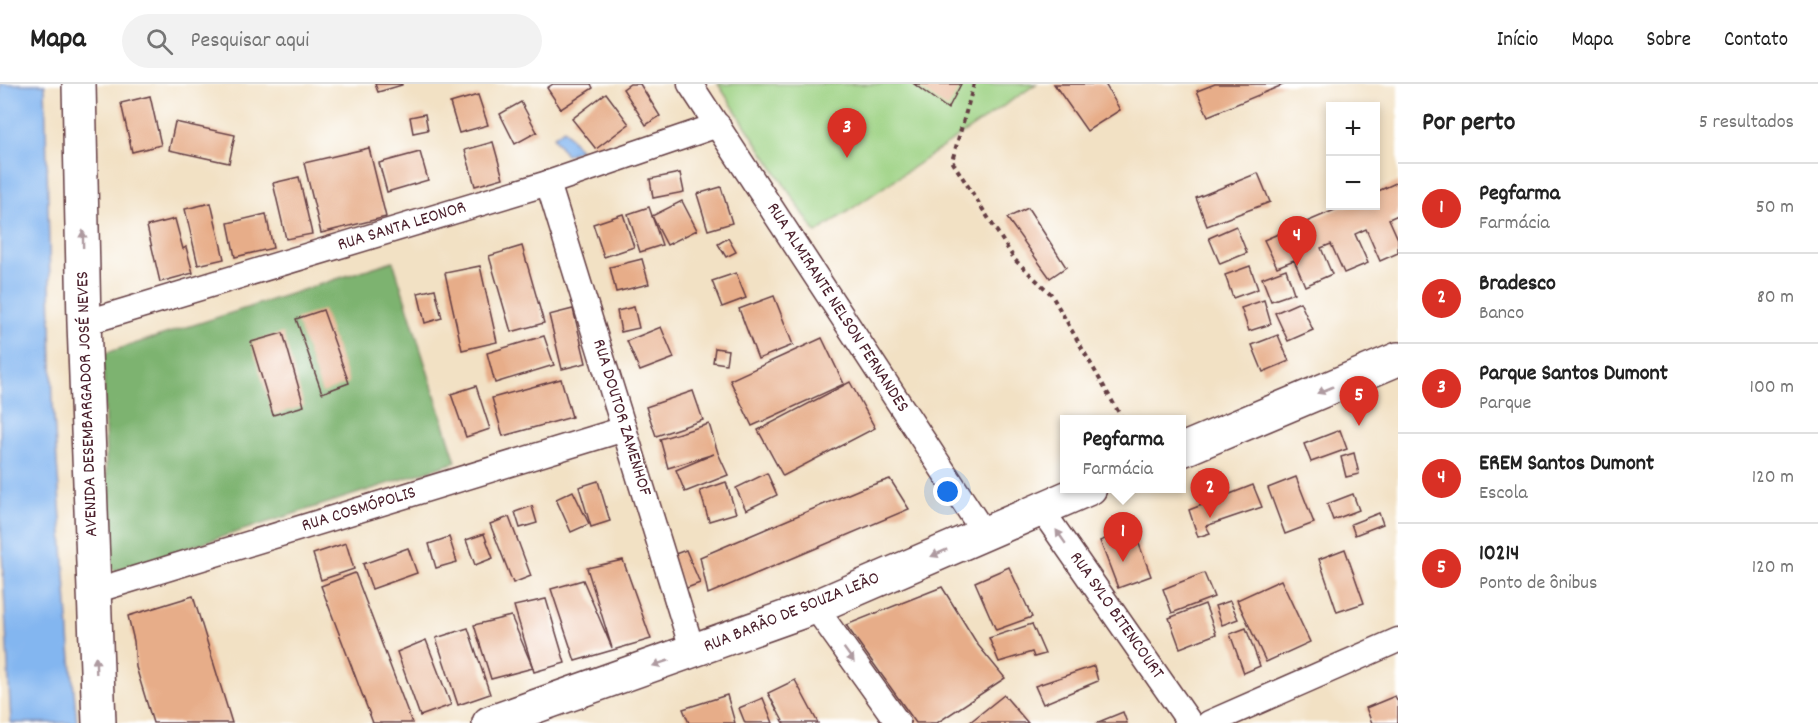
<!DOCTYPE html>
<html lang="pt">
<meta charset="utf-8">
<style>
body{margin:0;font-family:Dekko,sans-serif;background:#f2f2f2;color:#222}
.controls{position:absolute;right:18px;top:18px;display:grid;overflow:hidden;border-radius:0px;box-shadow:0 3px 9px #0003}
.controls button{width:54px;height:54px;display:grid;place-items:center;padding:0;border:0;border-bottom:2px solid #e0e0e0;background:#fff;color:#222;font:30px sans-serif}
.you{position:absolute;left:948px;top:408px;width:21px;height:21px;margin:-15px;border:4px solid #fff;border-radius:50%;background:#1a73e8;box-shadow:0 0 0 9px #1a73e833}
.badge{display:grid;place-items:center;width:39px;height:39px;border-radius:50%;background:#d93025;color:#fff;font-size:20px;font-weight:700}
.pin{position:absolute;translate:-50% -50px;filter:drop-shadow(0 2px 3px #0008)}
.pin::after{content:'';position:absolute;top:32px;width:21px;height:18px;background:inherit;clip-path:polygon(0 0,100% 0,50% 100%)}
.popup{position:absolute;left:1060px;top:331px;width:126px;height:78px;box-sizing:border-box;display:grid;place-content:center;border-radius:0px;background:#fff;filter:drop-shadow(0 2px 4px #0005);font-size:20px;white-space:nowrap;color:#767676}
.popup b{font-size:22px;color:#222}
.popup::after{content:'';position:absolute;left:50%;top:100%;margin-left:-12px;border:12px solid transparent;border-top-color:#fff}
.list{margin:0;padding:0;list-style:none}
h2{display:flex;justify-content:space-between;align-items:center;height:78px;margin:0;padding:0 24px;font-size:26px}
h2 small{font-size:20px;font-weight:400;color:#767676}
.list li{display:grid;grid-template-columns:39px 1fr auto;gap:18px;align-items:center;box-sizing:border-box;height:90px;padding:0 24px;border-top:2px solid #e0e0e0}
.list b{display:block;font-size:22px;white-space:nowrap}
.list p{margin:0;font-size:20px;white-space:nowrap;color:#767676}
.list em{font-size:20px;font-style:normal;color:#767676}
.icon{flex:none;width:33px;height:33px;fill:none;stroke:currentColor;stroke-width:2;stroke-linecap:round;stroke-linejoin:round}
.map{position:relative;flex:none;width:1398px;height:639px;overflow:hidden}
header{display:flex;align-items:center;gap:36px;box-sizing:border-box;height:84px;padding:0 30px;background:#fff;border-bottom:2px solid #e0e0e0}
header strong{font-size:28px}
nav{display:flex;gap:33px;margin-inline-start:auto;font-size:21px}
.search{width:420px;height:54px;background:#f2f2f2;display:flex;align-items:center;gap:15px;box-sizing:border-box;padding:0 21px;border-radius:33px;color:#767676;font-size:22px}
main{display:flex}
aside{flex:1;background:#fff}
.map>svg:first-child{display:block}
.green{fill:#9cd182;stroke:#737856;stroke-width:1.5}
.forest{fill:#7db370;stroke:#64694e;stroke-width:1.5}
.water{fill:#83b6f0;stroke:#666a8e;stroke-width:1.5}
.building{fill:#e7ad89}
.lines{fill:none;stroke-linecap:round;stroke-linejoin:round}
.minor-casing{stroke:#633c42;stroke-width:27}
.secondary-casing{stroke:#633c42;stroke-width:36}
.path{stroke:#633c42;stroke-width:4;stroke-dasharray:4.5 4.5;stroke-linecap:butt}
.minor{stroke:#fff;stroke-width:24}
.secondary{stroke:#fff;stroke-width:33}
.oneway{fill:#ae9aa0}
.labels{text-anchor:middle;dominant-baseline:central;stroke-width:4.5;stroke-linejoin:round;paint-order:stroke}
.street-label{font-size:18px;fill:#4a1f2b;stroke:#fff}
</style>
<header>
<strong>Mapa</strong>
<div class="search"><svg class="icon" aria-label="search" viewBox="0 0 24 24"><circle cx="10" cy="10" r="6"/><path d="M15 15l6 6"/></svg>Pesquisar aqui</div>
<nav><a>Início</a><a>Mapa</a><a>Sobre</a><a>Contato</a></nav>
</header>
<main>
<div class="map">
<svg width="1398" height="639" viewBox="0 0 1398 639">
<rect width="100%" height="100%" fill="#fff"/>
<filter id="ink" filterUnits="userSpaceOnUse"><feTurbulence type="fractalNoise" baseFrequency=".0167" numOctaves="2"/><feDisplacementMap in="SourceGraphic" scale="12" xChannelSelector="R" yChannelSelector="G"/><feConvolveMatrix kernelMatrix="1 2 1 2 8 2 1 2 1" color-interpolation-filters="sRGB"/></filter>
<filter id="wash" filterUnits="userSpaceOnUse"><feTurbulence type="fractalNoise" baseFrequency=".008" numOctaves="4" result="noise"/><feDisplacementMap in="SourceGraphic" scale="24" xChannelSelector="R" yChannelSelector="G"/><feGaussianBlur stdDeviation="1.35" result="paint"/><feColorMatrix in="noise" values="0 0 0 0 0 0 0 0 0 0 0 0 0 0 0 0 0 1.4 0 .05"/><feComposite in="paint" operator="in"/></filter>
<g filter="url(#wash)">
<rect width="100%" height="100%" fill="#f2e1c4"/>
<!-- green -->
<polygon class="green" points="718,0 1036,0 816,149"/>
<!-- forest -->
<polygon class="forest" points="393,177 456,378 115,487 109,482 103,270"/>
<!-- water -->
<g class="water">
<polygon points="0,0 45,0 53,320 70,564 77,639 11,639 0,429"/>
<polygon points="564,45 580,66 566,71 553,53"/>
</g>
<g id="blocks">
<!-- building -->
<g class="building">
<polygon points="375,0 402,0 402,1 378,8"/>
<polygon points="553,0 591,0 593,4 561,25 547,4"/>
<polygon points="630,0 640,0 660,32 646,41 623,5"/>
<polygon points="914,0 961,0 948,25"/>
<polygon points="1054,0 1105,0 1120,26 1087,47"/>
<polygon points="1215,0 1285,0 1208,32 1197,7"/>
<polygon points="606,9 629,40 596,65 572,35"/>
<polygon points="478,11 488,41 459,49 450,19"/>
<polygon points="150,12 161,61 132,68 121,19"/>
<polygon points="521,18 537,48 515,60 500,30"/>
<polygon points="425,30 428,46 413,49 410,33"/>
<polygon points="175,38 235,51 229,79 169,66"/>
<polygon points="493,58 503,94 475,102 465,66"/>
<polygon points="369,64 386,133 321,149 304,79"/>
<polygon points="420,68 428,96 387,108 379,79"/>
<polygon points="680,89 684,108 653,114 650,95"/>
<polygon points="1258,89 1270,118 1207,142 1196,114"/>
<polygon points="299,93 312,150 286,155 273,99"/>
<polygon points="1398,98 1398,131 1389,135 1398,155 1398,169 1380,177 1366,145 1355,150 1368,179 1344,189 1331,160 1321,164 1332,190 1305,202 1294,176 1277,183 1264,156 1344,122 1376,122 1376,108"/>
<polygon points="721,103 732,139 708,146 697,110"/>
<polygon points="682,117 697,146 667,161 652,132"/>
<polygon points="211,119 224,175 198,181 185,125"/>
<polygon points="649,123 662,161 640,168 628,130"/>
<polygon points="1028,124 1066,183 1050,194 1007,134"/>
<polygon points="266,130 273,164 235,173 228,139"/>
<polygon points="623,130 634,163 604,173 593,140"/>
<polygon points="175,135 183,165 186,163 193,189 160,198 147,142"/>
<polygon points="1236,142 1247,169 1220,180 1209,154"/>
<polygon points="728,154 736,168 726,173 718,160"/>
<polygon points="522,162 544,239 511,248 489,172"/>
<polygon points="642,175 649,200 616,208 610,183"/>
<polygon points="480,182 497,258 462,266 445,189"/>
<polygon points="1250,182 1258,205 1233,214 1225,191"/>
<polygon points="1286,185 1294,209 1271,217 1262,194"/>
<polygon points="736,189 746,214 722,223 712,197"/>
<polygon points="435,205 442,234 425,239 418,209"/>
<polygon points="774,212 793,261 758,275 739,225"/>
<polygon points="1264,216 1271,240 1249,247 1241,224"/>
<polygon points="1300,218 1313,246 1288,257 1275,229"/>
<polygon points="634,223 639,244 621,248 617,227"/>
<polygon points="573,225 586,279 562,285 549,231"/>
<polygon points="323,226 349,299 322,309 296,235"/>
<polygon points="661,243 674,274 640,287 627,257"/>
<polygon points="283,249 304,322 273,331 251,258"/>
<polygon points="1278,251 1289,277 1263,288 1252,261"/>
<polygon points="544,252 554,281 495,299 487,269"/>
<polygon points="822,254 844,300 752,342 730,296"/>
<polygon points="715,264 728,266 726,280 713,278"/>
<polygon points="561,295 572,333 503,352 492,314"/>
<polygon points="850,298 875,344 783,392 758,346"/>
<polygon points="476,302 490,345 466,353 451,310"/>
<polygon points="693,307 703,336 656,352 646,323"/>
<polygon points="709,340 718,369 728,391 685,408 676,386 714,370 668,384 660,355"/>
<polygon points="1340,346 1347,365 1311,378 1304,360"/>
<polygon points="1354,369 1359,390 1346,393 1341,373"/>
<polygon points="767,389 777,411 746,426 736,404"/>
<polygon points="1296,393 1314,439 1285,450 1268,404"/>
<polygon points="890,395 909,425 708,510 700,473 860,405"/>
<polygon points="598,397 610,437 591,443 579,403"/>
<polygon points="726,398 736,429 709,437 700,407"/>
<polygon points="1253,401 1262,423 1206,442 1210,449 1198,453 1189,426"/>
<polygon points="573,407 589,440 571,448 556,415"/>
<polygon points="1353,410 1359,426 1333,436 1327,420"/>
<polygon points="532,422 537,439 520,444 515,428"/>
<polygon points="1379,429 1383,440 1355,451 1351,440"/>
<polygon points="509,433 531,492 513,499 490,440"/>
<polygon points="1133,444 1151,492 1118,504 1100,457"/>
<polygon points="484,450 493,474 475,481 466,456"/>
<polygon points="449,453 457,478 436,484 429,460"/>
<polygon points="346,459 354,485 321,496 313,470"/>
<polygon points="408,464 417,489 372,505 363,480"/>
<polygon points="1345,465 1364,519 1337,528 1319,475"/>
<polygon points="686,466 700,499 684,505 670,472"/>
<polygon points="623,476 651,555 575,577 551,505 583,496 612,564 587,484"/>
<polygon points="1009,483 1032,533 996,546 975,498"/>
<polygon points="355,489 412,639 373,639 321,502"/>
<polygon points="1204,489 1214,513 1172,529 1163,505"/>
<polygon points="1281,496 1310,558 1266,578 1237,516"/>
<polygon points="942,503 978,561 1005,594 937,639 916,639 846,541"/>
<polygon points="193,512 232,639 153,639 136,583 134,557 128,532"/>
<polygon points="546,515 565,579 534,588 514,522"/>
<polygon points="1230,517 1238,535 1222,541 1215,522"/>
<polygon points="1205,520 1216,550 1180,564 1169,534"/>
<polygon points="511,532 533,584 491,595 474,541"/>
<polygon points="1032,540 1045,570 1034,573 1032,568 999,578 989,554"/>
<polygon points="468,544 490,610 458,621 436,554"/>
<polygon points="1246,544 1260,582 1244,589 1230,550"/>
<polygon points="426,556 451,621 420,632 397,568"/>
<polygon points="1094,582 1098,597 1043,620 1035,602"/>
<polygon points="795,596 818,639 784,639 768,609"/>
<polygon points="727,611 735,639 689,639 683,625"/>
<polygon points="1004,611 1028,639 969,639"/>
<polygon points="1395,612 1398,618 1398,639 1372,639 1366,624"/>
<polygon points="763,614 773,639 745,639 739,624"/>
<polygon points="1123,628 1127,639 1096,639"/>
</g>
</g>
</g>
<g filter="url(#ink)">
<use href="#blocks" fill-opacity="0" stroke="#633c42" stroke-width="1.5"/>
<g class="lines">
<defs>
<g id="minor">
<polyline points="690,0 984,449"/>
<polyline points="548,99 693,568"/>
<polyline points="84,239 548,99 718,41"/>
<polyline points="1041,425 1190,639"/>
<polyline points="94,507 624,345"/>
<polyline points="815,523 898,639"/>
<polyline points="1209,639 1398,556"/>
</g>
<g id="secondary">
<polyline points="79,0 84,239 99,639"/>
<polyline points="1182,366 1398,275"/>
<polyline points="489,639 815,523 1090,404"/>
</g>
</defs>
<!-- minor casing -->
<use href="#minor" class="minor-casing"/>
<!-- secondary casing -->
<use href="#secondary" class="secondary-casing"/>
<!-- path -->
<polyline class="path" points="974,0 952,77 1015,176 1051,210 1123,336"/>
<!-- minor -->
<use href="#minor" class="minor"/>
<!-- secondary -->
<use href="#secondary" class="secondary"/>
</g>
<!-- one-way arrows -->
<defs><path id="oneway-solid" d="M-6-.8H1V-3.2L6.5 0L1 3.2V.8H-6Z" transform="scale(1.5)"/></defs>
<g class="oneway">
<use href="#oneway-solid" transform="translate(83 155) rotate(-91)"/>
<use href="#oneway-solid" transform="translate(1325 306) rotate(157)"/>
<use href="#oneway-solid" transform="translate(1061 453) rotate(-125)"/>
<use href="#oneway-solid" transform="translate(939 469) rotate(156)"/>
<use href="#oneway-solid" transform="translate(849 571) rotate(54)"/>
<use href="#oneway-solid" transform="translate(661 579) rotate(161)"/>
<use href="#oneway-solid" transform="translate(96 581) rotate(-92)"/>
</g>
</g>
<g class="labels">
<!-- street labels -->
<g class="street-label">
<text transform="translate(402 143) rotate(-17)">RUA SANTA LEONOR</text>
<text transform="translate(837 224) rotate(57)">RUA ALMIRANTE NELSON FERNANDES</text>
<text transform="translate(88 320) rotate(-92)">AVENIDA DESEMBARGADOR JOSÉ NEVES</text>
<text transform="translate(621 334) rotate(73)">RUA DOUTOR ZAMENHOF</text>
<text transform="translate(359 426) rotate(-17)">RUA COSMÓPOLIS</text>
<text transform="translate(792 529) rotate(-22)">RUA BARÃO DE SOUZA LEÃO</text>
<text transform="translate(1116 532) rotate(55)">RUA SYLO BITENCOURT</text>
</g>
</g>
</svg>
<div class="controls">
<button>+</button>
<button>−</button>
</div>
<div class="you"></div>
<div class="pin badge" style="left:1123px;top:478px">1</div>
<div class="popup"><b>Pegfarma</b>Farmácia</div>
<div class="pin badge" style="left:1210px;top:434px">2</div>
<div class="pin badge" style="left:847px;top:74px">3</div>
<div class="pin badge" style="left:1297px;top:182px">4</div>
<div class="pin badge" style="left:1359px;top:342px">5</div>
</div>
<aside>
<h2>Por perto<small>5 resultados</small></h2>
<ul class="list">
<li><span class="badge">1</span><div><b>Pegfarma</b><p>Farmácia</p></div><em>50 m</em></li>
<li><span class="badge">2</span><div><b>Bradesco</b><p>Banco</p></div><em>80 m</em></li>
<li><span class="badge">3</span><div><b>Parque Santos Dumont</b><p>Parque</p></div><em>100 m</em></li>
<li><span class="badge">4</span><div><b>EREM Santos Dumont</b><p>Escola</p></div><em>120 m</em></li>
<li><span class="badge">5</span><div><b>10214</b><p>Ponto de ônibus</p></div><em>120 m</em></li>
</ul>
</aside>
</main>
